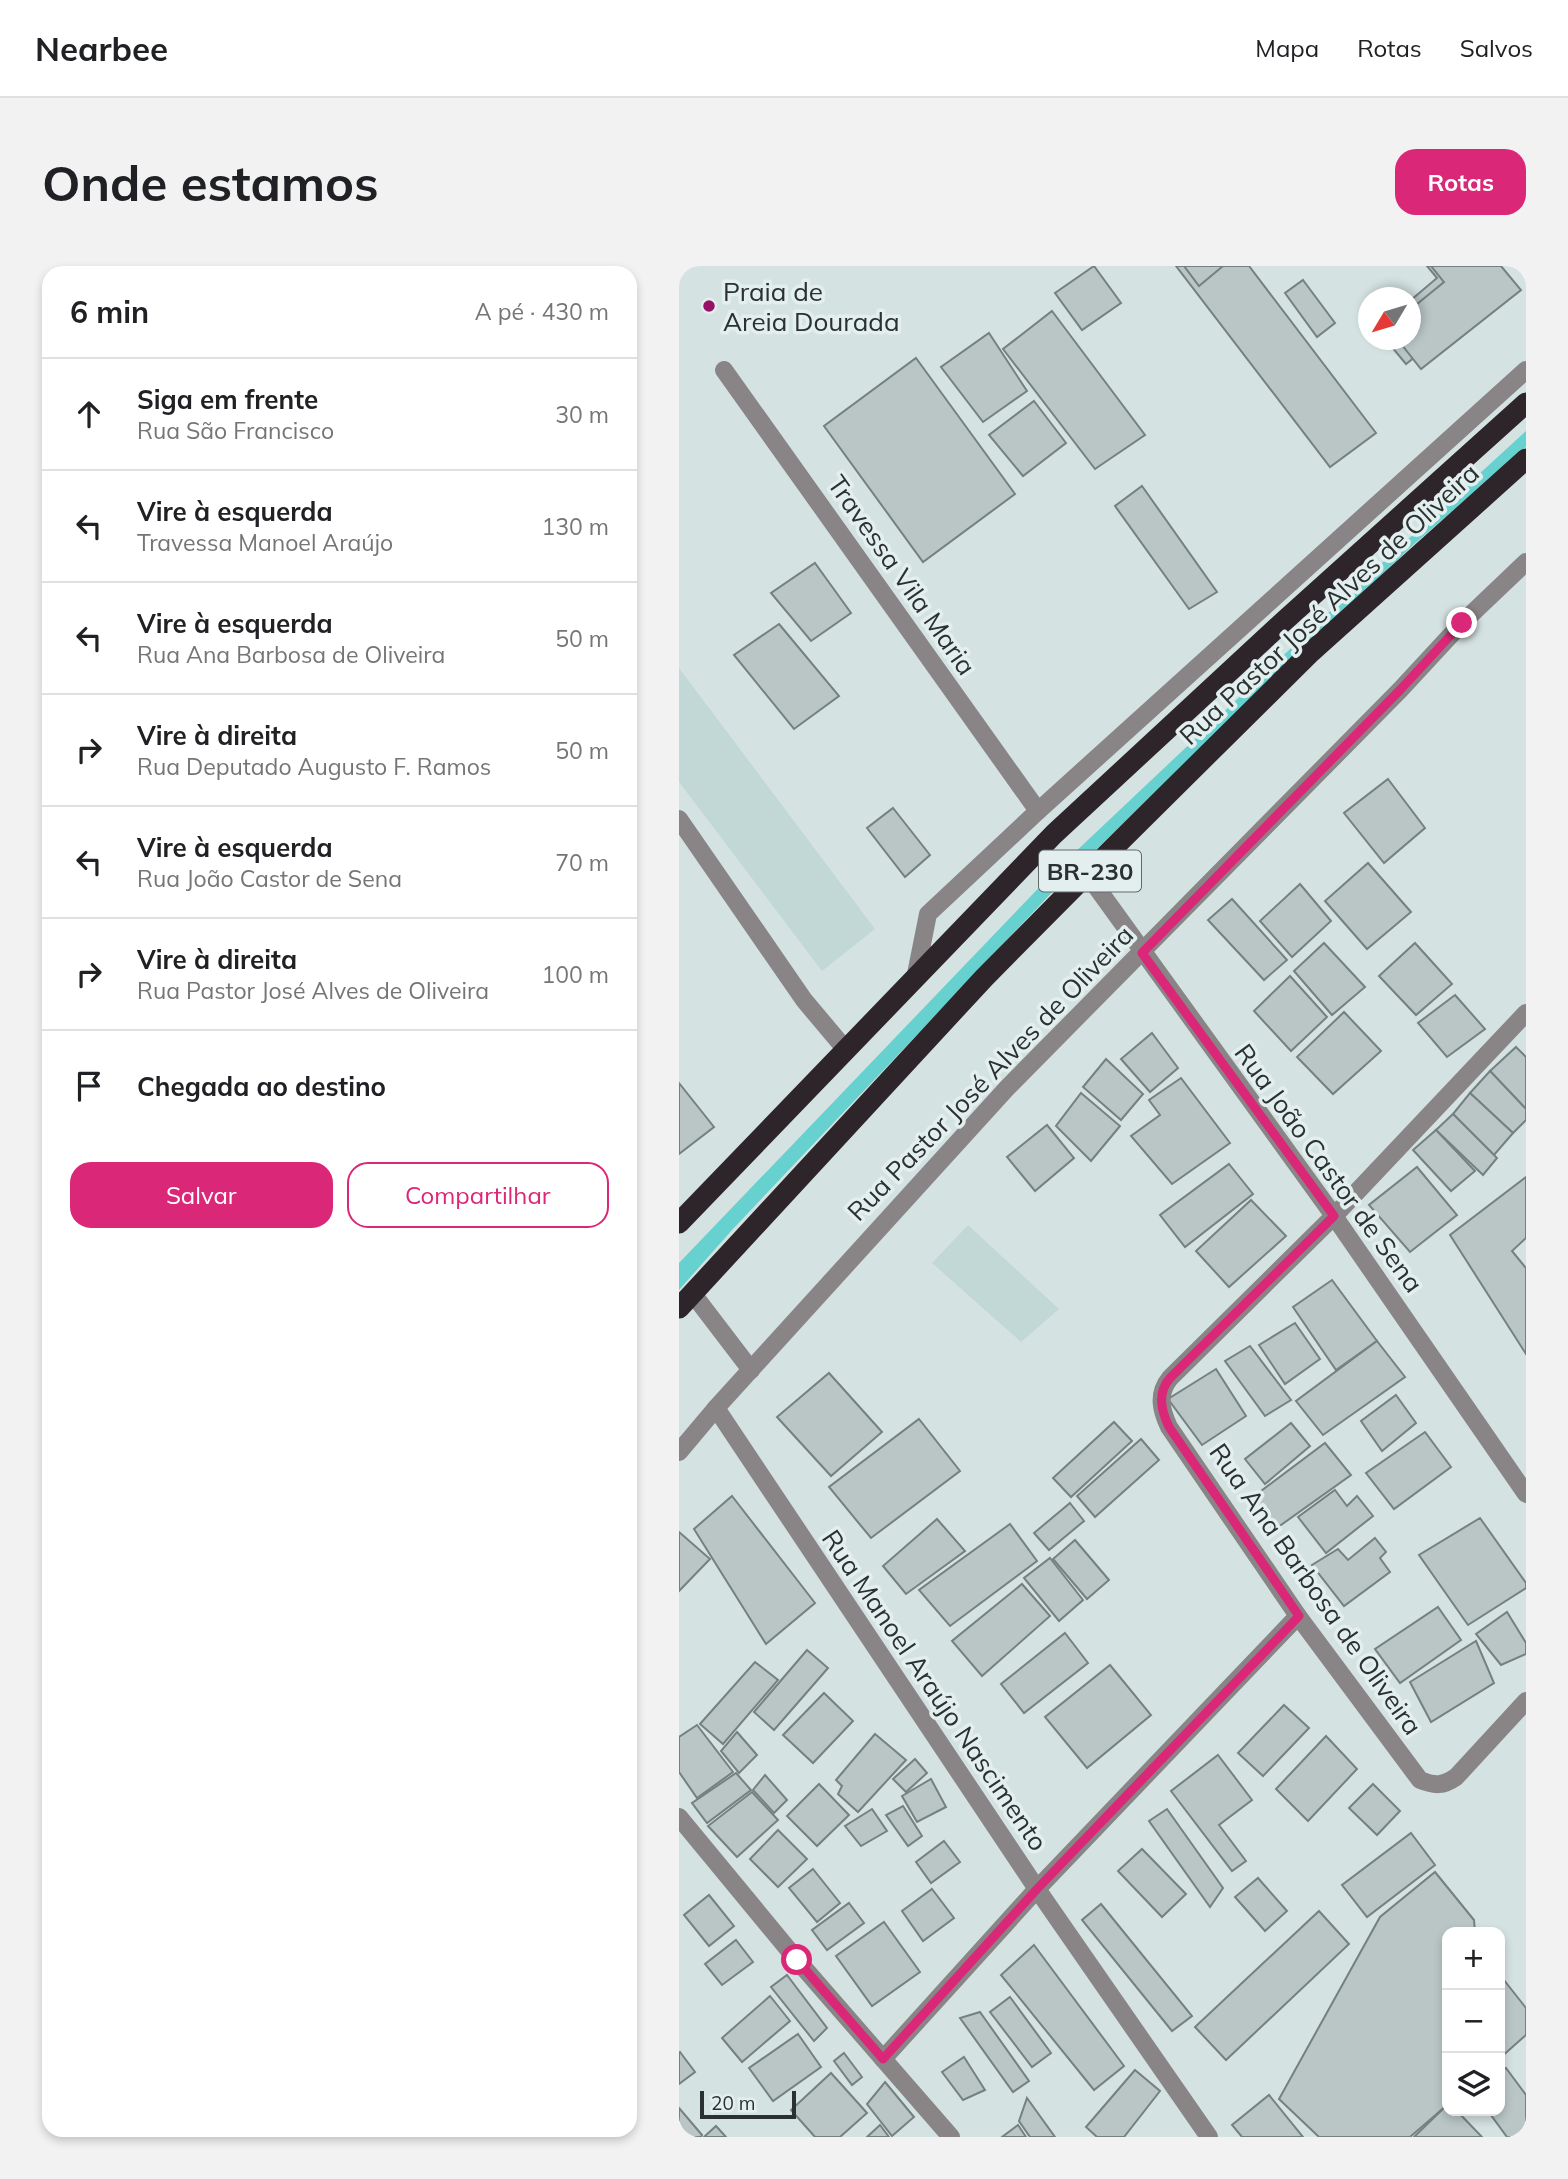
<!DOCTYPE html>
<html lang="pt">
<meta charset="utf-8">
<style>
body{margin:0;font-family:Mulish,sans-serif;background:#f2f2f2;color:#202124}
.controls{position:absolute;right:21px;bottom:21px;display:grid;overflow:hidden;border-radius:14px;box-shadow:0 4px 10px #0003}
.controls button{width:63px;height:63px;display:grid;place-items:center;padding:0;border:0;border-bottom:2px solid #e0e0e0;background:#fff;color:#202124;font:35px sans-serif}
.compass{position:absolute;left:679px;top:21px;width:63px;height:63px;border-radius:50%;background:#fff;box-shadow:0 4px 10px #0003;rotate:232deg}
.scale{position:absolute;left:21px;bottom:18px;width:96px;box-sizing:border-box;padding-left:7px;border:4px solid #2b3030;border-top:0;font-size:19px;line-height:24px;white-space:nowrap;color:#2b3030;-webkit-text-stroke:5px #e3efef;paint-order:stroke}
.stop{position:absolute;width:21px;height:21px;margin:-16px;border:5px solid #db2777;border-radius:50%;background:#fff}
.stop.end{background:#db2777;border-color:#fff;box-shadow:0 2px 7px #0008}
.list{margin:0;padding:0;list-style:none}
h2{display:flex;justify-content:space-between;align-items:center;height:91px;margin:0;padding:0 28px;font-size:30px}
h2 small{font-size:23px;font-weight:400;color:#757577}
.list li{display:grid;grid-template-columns:46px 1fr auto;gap:21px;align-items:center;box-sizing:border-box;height:112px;padding:0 28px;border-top:2px solid #e0e0e0}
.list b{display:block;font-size:26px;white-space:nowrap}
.list p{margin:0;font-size:23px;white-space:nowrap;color:#757577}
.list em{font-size:23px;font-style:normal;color:#757577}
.actions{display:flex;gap:14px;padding:21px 28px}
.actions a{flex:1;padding:16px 0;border:2px solid #db2777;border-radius:21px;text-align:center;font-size:24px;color:#db2777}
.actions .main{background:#db2777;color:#fff}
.icon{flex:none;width:38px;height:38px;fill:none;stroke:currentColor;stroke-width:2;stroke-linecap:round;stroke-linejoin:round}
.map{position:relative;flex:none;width:847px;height:1871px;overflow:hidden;border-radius:21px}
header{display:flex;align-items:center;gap:42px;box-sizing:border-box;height:98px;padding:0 35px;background:#fff;border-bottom:2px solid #e0e0e0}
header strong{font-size:33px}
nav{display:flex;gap:38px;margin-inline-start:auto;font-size:24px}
.intro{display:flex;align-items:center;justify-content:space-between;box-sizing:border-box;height:168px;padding:0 42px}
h1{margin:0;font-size:49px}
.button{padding:18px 32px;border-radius:21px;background:#db2777;color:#fff;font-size:24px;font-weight:700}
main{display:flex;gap:42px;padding:0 42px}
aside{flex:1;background:#fff;border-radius:21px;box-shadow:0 4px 10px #0003}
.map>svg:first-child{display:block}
.built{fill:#c2d8d7}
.green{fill:#67d1cf}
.building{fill:#bac6c6;stroke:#758180;stroke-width:2}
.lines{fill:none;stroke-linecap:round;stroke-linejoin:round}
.minor{stroke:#898587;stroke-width:18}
.highway{stroke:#2d2529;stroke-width:21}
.route{stroke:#db2777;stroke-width:9}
.poi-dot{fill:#971167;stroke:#e3efef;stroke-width:2.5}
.labels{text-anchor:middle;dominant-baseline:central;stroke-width:7;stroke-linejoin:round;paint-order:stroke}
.shield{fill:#e3efef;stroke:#626969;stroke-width:2}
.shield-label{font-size:24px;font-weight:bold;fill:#2b3030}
.poi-label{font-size:26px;fill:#2b3030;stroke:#e3efef;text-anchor:start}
.street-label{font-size:26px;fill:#2b3030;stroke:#e3efef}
</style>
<header>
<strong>Nearbee</strong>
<nav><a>Mapa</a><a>Rotas</a><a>Salvos</a></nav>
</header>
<div class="intro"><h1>Onde estamos</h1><a class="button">Rotas</a></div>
<main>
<aside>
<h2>6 min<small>A pé · 430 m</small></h2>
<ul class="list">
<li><svg class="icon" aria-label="ahead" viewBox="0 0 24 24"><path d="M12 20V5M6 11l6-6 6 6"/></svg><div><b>Siga em frente</b><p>Rua São Francisco</p></div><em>30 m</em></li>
<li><svg class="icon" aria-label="left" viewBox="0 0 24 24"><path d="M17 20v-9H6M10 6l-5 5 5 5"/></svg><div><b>Vire à esquerda</b><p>Travessa Manoel Araújo</p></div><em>130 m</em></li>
<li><svg class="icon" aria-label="left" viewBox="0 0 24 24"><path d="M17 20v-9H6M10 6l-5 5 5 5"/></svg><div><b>Vire à esquerda</b><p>Rua Ana Barbosa de Oliveira</p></div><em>50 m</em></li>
<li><svg class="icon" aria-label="right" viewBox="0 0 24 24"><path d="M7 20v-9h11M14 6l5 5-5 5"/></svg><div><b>Vire à direita</b><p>Rua Deputado Augusto F. Ramos</p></div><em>50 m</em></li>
<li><svg class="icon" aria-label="left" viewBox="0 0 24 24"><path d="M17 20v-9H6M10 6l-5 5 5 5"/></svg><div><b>Vire à esquerda</b><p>Rua João Castor de Sena</p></div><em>70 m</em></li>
<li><svg class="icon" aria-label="right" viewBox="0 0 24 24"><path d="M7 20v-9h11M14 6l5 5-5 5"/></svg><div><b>Vire à direita</b><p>Rua Pastor José Alves de Oliveira</p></div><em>100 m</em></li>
<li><svg class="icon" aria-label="arrive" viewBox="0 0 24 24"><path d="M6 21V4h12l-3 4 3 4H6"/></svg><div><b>Chegada ao destino</b></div></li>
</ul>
<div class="actions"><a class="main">Salvar</a><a>Compartilhar</a></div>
</aside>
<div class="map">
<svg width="847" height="1871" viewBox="0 0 847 1871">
<rect width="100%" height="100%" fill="#d5e2e2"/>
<!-- built -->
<g class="built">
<polygon points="0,402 196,663 143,705 0,516"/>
<polygon points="289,959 380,1043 342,1076 253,997"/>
</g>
<!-- green -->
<polygon class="green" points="847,165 847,181 733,280 379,620 53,964 0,1024 0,997 375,606 679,319"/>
<!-- building -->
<g class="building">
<polygon points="415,0 442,37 403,64 376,27"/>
<polygon points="497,0 570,0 697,167 651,201"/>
<polygon points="505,0 544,0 520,20"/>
<polygon points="748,0 818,0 830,16 727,98 707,74 732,74 732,34 758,12"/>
<polygon points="752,0 822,0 842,24 742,103 719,74 732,74 732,43 765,16"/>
<polygon points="624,14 656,57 638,71 606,27"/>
<polygon points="373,45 466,169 416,203 324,83"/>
<polygon points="310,67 348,125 304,156 262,101"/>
<polygon points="237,92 336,228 244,296 145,160"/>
<polygon points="355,135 387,177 344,210 310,169"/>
<polygon points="463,220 538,326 510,343 436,240"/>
<polygon points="136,297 172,347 132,375 92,327"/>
<polygon points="100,358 160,430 115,463 55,389"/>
<polygon points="709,513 746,562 705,597 665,547"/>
<polygon points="214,542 251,589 226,611 188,562"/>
<polygon points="689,597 732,646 688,683 646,635"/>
<polygon points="621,618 652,655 613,691 581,655"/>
<polygon points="553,633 608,694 585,714 529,654"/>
<polygon points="645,677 686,721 653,749 615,705"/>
<polygon points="736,677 773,718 737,749 700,710"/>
<polygon points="611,710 648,751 612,785 575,745"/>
<polygon points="776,729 806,763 768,791 739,757"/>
<polygon points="665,746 702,785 654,828 618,791"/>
<polygon points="473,767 499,802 471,826 442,793"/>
<polygon points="837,781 847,791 847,843 811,805"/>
<polygon points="427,793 464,828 442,854 404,821"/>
<polygon points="811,805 847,843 847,854 834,867 791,827"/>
<polygon points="502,812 551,877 493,918 452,870 481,849 470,834"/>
<polygon points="0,817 35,861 0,888"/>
<polygon points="402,827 441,860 412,895 377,860"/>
<polygon points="791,827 834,867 815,889 774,848"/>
<polygon points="774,848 818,892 804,909 757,864"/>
<polygon points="368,859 395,892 356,925 328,891"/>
<polygon points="757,864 796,905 772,925 734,884"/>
<polygon points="550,898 574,928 506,981 481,949"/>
<polygon points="738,901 778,949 731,986 690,939"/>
<polygon points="847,911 847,972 833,985 847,1002 847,1088 771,969"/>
<polygon points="572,934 607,970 550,1021 517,985"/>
<polygon points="653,1014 698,1075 657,1104 614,1041"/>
<polygon points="616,1057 641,1093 606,1118 580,1079"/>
<polygon points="698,1075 726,1111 644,1169 617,1135"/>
<polygon points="571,1080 612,1134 586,1150 546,1095"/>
<polygon points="537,1103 567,1150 523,1179 489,1133"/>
<polygon points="150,1107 203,1166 152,1210 98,1151"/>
<polygon points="717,1129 737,1157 703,1185 682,1155"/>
<polygon points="240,1153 281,1205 192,1272 150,1221"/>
<polygon points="435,1156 453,1175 392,1231 374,1212"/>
<polygon points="612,1157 631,1180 586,1218 566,1193"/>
<polygon points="746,1166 772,1201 715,1243 687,1207"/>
<polygon points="462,1173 480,1194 416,1251 398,1230"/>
<polygon points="646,1177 672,1209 595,1264 570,1234"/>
<polygon points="656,1224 668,1240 678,1230 694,1250 647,1287 619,1251"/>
<polygon points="53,1230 136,1337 87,1378 15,1263"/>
<polygon points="391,1237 405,1255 370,1284 355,1267"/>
<polygon points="801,1252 847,1317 847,1322 789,1359 740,1289"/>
<polygon points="258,1253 286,1285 227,1328 204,1300"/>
<polygon points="331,1258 358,1295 271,1360 240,1324"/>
<polygon points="0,1266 31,1293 0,1325"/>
<polygon points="696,1272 707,1286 701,1292 711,1306 665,1340 633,1299 659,1283 669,1294"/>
<polygon points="396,1274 430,1314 408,1333 374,1293"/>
<polygon points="371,1292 404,1334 380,1355 345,1312"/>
<polygon points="343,1318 371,1350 303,1410 273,1375"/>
<polygon points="759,1341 782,1374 721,1417 696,1383"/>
<polygon points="828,1346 847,1377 847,1388 822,1399 797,1368"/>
<polygon points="386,1367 409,1397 345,1447 322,1418"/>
<polygon points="797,1375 815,1417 752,1456 731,1416"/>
<polygon points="128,1384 149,1402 95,1464 75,1446"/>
<polygon points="76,1396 99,1414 44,1478 21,1458"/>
<polygon points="431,1399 472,1449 408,1502 366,1451"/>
<polygon points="145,1427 174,1455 134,1497 104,1469"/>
<polygon points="605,1439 630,1462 584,1510 559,1487"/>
<polygon points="18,1459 54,1506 18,1532 0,1506 0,1471"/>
<polygon points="58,1466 78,1489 60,1507 42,1485"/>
<polygon points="196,1468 227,1494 179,1546 159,1528 163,1520 157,1514"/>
<polygon points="647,1470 678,1503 629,1555 597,1523"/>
<polygon points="539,1489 573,1534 540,1559 567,1595 553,1605 492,1525"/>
<polygon points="236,1493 248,1507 227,1526 214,1513"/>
<polygon points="57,1507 72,1524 28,1557 13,1537"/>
<polygon points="86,1509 108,1534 95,1547 74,1524"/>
<polygon points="252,1513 267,1541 238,1556 223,1530"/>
<polygon points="140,1518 170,1549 138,1580 108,1550"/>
<polygon points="694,1518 721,1545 698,1569 670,1542"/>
<polygon points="73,1526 99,1554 58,1591 29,1560"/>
<polygon points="224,1540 243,1570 229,1580 207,1549"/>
<polygon points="193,1543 208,1565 182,1580 166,1560"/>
<polygon points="488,1543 544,1622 531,1641 470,1555"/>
<polygon points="99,1564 128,1593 99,1621 71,1593"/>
<polygon points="732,1567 756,1599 688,1651 663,1619"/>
<polygon points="265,1575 281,1596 252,1617 237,1596"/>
<polygon points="463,1583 507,1628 483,1651 439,1605"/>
<polygon points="134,1603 161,1637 138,1656 110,1622"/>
<polygon points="756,1606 795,1654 796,1666 768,1666 768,1839 731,1871 640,1871 600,1833 701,1651"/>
<polygon points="579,1612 608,1645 586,1665 556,1631"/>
<polygon points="253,1623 275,1652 244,1675 223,1645"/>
<polygon points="30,1629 55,1660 30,1680 5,1649"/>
<polygon points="170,1637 185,1657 148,1684 133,1664"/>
<polygon points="422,1638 513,1750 493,1765 403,1654"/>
<polygon points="640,1645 670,1678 547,1794 516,1761"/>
<polygon points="205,1656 241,1706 193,1740 157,1690"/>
<polygon points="57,1674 74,1696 43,1719 26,1698"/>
<polygon points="355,1679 445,1800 415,1824 322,1709"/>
<polygon points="108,1709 148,1762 135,1775 92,1721"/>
<polygon points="821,1709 847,1742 847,1769 821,1792"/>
<polygon points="91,1730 111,1755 63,1796 43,1772"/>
<polygon points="331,1731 372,1787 353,1801 311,1746"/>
<polygon points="301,1746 350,1815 334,1826 281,1752"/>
<polygon points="119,1768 142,1801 94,1835 70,1802"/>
<polygon points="1,1786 16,1806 0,1818 0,1787"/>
<polygon points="165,1787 183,1811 173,1819 155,1795"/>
<polygon points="285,1791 306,1824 284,1834 263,1806"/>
<polygon points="827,1802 847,1829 847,1871 828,1871 809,1845 821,1845 821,1807"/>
<polygon points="456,1804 481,1825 445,1871 418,1871 407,1861"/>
<polygon points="152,1807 188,1847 161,1871 136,1871 112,1844"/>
<polygon points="206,1816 235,1851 213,1870 188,1838"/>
<polygon points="590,1829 624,1871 563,1871 553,1859"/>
<polygon points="348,1832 376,1871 351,1871 340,1855"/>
<polygon points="768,1839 768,1845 778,1845 803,1871 735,1871"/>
<polygon points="0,1842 23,1869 22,1871 0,1871"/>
<polygon points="201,1859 210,1871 188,1871"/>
<polygon points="339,1859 347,1871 323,1871"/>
<polygon points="37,1860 47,1871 25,1871"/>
</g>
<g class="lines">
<!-- minor -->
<g class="minor">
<polyline points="45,104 359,545"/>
<polyline points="0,553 125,734 167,784"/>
<polyline points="408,608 655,950 847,1228"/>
<polyline points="236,713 249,648 359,545 847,104"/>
<path d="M 847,747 L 655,950 L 491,1112 C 478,1128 482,1144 490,1161 L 619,1350 L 741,1514 C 756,1520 764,1520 777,1511 L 847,1435"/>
<polyline points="14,1028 72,1104"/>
<polyline points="37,1142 358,1623 530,1871"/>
<polyline points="0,1186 37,1142 328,822 721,424 783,357 847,296"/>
<polyline points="0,1551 118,1694 272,1871"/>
<polyline points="204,1793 358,1623 619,1350"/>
</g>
<!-- highway -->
<g class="highway">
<polyline points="0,957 375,568 604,356 847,137"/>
<polyline points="0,1042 305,712 408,608 630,388 847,193"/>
</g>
</g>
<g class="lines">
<!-- route -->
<path class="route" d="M 118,1694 L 204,1793 L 358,1623 L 620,1350 L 490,1161 C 482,1144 478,1127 491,1112 L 655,950 L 463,687 L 721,424 L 783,357"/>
</g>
<!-- markers -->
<circle class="poi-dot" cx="30" cy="40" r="7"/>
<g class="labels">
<!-- shield labels -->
<rect class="shield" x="360" y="584.5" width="102" height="41" rx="5"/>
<g class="shield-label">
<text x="411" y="605">BR-230</text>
</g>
<!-- poi labels -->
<g class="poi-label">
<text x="44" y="25">Praia de<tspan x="44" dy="30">Areia Dourada</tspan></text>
</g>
<!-- street labels -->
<g class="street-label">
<text transform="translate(223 309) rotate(55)">Travessa Vila Maria</text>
<text transform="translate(650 338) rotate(-43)">Rua Pastor José Alves de Oliveira</text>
<text transform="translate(311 807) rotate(-46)">Rua Pastor José Alves de Oliveira</text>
<text transform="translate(650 902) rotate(54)">Rua João Castor de Sena</text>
<text transform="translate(637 1323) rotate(55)">Rua Ana Barbosa de Oliveira</text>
<text transform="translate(256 1424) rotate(56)">Rua Manoel Araújo Nascimento</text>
</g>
</g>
</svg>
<div class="controls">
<button>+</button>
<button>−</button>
<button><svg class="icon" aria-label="layers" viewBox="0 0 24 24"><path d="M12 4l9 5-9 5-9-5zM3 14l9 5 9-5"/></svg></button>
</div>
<svg class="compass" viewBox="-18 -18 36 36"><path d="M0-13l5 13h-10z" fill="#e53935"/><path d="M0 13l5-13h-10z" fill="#757577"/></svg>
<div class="scale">20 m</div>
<div class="stop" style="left:118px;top:1694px"></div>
<div class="stop end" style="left:783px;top:357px"></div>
</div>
</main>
